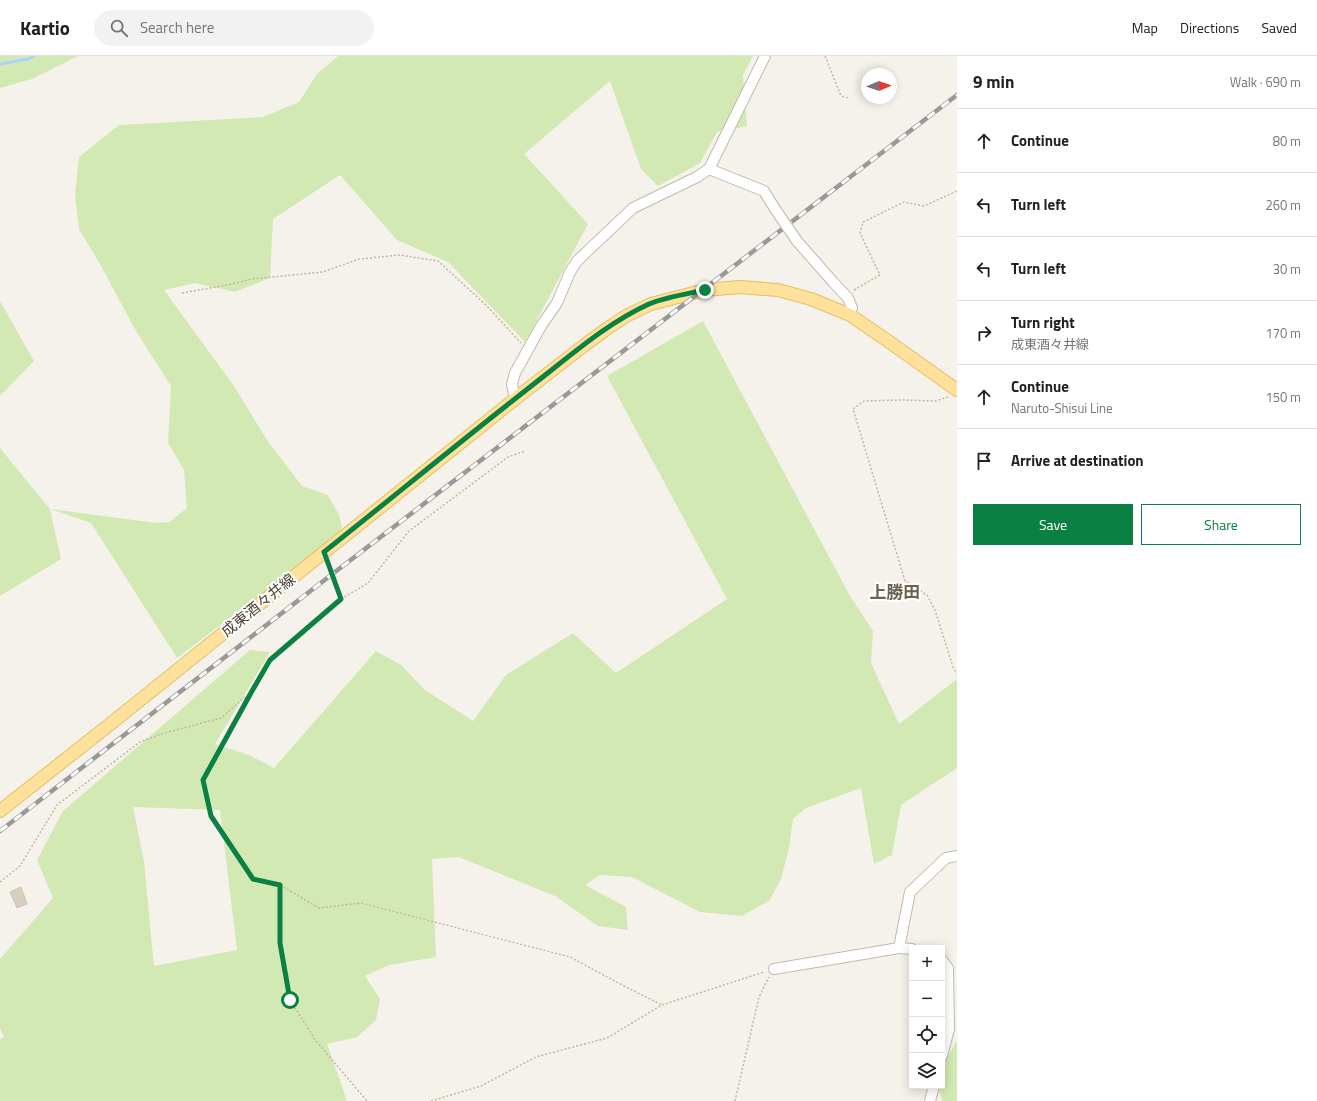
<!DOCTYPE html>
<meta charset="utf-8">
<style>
body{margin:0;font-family:"Titillium Web","Noto Sans JP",sans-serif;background:#f2f2f2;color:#202124}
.controls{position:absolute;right:12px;bottom:12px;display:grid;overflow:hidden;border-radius:0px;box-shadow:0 2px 10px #0003}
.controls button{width:36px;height:36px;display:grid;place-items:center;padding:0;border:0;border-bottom:1px solid #e0e0e0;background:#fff;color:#202124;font:20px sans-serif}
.compass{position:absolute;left:861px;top:12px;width:36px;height:36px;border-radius:50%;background:#fff;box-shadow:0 2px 10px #0003;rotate:88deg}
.stop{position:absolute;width:12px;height:12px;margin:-9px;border:3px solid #0b8043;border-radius:50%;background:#fff}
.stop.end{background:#0b8043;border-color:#fff;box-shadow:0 1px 4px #0008}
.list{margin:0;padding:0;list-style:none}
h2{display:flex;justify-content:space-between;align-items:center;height:52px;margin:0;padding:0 16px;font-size:17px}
h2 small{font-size:13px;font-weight:400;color:#757577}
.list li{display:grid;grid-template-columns:26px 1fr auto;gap:12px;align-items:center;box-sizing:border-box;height:64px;padding:0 16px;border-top:1px solid #e0e0e0}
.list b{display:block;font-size:15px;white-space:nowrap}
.list p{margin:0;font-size:13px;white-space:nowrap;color:#757577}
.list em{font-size:13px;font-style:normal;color:#757577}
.actions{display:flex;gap:8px;padding:12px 16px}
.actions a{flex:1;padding:9px 0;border:1px solid #0b8043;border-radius:0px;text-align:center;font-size:14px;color:#0b8043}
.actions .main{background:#0b8043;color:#fff}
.icon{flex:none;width:22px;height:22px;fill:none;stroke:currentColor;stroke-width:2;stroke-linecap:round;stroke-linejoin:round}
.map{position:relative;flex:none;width:957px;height:1045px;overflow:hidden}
header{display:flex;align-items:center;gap:24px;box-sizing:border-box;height:56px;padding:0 20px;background:#fff;border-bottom:1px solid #e0e0e0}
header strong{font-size:19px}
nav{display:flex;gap:22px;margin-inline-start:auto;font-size:14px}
.search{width:280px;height:36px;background:#f2f2f2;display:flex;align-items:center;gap:10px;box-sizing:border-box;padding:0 14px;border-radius:22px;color:#757577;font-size:15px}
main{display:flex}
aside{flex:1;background:#fff}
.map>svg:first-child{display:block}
.green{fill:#d2e9b4;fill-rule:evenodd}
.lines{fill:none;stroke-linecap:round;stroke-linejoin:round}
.stream{stroke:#a8d4f1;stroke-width:3}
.building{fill:#d7cec0;stroke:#d2c6b3}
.minor-casing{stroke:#c1baad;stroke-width:12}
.major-casing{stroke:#e5be69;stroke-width:14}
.path{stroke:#c3b69e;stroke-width:1.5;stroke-dasharray:2 2;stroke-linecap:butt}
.minor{stroke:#fff;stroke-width:10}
.major{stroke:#fee19b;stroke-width:12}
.rail-casing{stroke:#999;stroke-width:4.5}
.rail{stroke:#fff;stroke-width:3;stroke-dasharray:9;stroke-linecap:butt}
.minor-bridge-casing{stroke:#c1baad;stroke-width:12;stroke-linecap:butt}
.minor-bridge{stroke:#fff;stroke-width:10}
.route{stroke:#0b8043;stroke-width:5}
.labels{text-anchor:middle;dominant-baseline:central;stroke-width:4;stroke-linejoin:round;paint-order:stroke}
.street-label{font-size:15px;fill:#4a4338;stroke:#fff}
.quarter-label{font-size:17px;font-weight:bold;fill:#6d6150;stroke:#fff}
</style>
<header>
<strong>Kartio</strong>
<div class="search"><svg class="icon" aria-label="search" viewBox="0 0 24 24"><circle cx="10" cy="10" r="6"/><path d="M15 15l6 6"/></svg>Search here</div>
<nav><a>Map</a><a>Directions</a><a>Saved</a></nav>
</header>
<main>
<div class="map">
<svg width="957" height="1045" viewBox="0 0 957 1045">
<rect width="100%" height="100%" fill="#f5f2eb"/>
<!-- green -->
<g class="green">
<polygon points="0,0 78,0 32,23 0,32"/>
<polygon points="338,0 753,0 743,19 747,70 717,76 700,107 658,130 641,113 610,25 524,98 588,168 525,286 448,206 397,184 340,119 273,163 270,222 235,236 195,227 164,234 234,330 267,384 302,430 328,439 339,459 342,471 331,492 273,529 177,602 91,467 50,453 61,503 0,540 0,392 50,453 157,467 169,466 187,452 184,414 168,387 171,330 136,275 100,208 79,173 75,138 79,101 119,69 263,61 299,46 317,18"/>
<polygon points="0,245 34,305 0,340"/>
<path d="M 703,265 L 850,540 L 873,575 L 871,607 L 899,668 L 957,623 L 957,712 L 901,749 L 892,799 L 874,808 L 861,732 L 806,752 L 793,763 L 789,792 L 781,823 L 770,844 L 742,860 L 700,856 L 632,821 L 600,819 L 585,829 L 626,851 L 628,874 L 598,870 L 555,840 L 459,801 L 432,803 L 436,901 L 389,909 L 365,920 L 380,943 L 376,964 L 357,981 L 327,988 L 347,1045 L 0,1045 L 0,983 L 4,981 L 0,972 L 0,903 L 53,842 L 37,804 L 63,755 L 250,594 L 270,596 L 215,688 L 249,699 L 274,712 L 376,595 L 401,609 L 425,634 L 473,665 L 506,619 L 573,577 L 616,617 L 727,543 L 607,320 ZM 133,751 L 220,754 L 237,894 L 154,910 L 144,806 Z"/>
<polygon points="957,984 957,1045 942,1045 939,1030 942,1030 942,1011"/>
</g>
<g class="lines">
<!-- stream -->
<polyline class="stream" points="0,8 28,3 34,0"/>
</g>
<!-- building -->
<polygon class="building" points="21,831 27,848 17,852 10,836"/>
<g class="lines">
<defs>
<g id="minor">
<polyline points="709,113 764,135 775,153"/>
<polyline points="797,185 833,226 848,242 852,252 850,259"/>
<polyline points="515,343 512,328 515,317 541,270 557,247 570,216 577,205 633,152 697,121 709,113 765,0"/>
<polyline points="912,893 899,892 910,836 946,802 957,800"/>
<polyline points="942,904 948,912 949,973 942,1000"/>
<polyline points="774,913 899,892"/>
<polyline points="930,1045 934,1030"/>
</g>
<polyline id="major" points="0,755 109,669 515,343 586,288 608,272 626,260 651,248 705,234 740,231 778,234 811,243 850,259 888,285 957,334"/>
</defs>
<!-- minor casing -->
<use href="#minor" class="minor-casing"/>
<!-- major casing -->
<use href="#major" class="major-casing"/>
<!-- path -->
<g class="path">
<polyline points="825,0 841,40 848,42"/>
<polyline points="854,234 880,219 860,177 863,166 904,146 924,150 957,135"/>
<polyline points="182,237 227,229 252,223 323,216 359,203 400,199 438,205 486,249 521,287"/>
<polyline points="948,341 936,345 902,344 864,345 853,353 905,525 927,539 935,554 953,611 957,618"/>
<polyline points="341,543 368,527 409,475 508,401 525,395"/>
<polyline points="251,637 203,725 211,759 253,823 280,829 280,887 290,944 316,985 367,1045"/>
<polyline points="0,826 20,810 57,749 140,686 161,678 221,662 252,635 271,604 341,543 329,508"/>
<polyline points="280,829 319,852 361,847 570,901 624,930 662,949"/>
<polyline points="431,1045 481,1030 536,1001 607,982 662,949 764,916"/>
<polyline points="735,1045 759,941 769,921"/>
</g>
<!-- minor -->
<use href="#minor" class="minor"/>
<!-- major -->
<use href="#major" class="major"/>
<defs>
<polyline id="rail" points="0,775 335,516 957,39"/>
</defs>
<!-- rail casing -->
<use href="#rail" class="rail-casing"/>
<!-- rail -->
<use href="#rail" class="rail"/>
<defs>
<polyline id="minor-bridge" points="775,153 797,185"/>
</defs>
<!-- minor-bridge casing -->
<use href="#minor-bridge" class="minor-bridge-casing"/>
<!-- minor-bridge -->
<use href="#minor-bridge" class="minor-bridge"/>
</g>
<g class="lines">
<!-- route -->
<path class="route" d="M 290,944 L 280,887 L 280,829 L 253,823 L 211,760 L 203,724 L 252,635 L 270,604 L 341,543 L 324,496 C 393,441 461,385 530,331 C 568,302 605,268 649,248 C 666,241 687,238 705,234"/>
</g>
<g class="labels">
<!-- street labels -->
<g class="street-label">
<text transform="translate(258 549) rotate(-39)">成東酒々井線</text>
</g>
<!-- quarter labels -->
<g class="quarter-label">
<text x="895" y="536">上勝田</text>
</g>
</g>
</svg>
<div class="controls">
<button>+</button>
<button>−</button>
<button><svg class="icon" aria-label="locate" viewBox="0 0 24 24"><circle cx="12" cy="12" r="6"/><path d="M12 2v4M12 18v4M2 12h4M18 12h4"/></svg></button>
<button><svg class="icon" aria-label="layers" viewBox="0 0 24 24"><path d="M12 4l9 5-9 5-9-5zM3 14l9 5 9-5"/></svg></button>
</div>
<svg class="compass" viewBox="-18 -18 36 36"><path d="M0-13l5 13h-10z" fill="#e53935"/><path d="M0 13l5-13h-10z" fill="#757577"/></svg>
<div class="stop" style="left:290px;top:944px"></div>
<div class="stop end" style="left:705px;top:234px"></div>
</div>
<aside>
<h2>9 min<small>Walk · 690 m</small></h2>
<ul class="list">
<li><svg class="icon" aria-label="ahead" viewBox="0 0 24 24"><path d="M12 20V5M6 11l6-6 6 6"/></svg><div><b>Continue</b></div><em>80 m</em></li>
<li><svg class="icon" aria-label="left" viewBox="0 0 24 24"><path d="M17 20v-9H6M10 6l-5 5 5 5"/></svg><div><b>Turn left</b></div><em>260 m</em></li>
<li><svg class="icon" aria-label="left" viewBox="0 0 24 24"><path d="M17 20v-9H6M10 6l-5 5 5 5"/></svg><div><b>Turn left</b></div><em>30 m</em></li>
<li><svg class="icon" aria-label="right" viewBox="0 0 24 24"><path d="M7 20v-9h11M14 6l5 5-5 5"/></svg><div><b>Turn right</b><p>成東酒々井線</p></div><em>170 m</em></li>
<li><svg class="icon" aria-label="ahead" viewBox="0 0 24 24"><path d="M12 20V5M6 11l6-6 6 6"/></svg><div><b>Continue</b><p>Naruto-Shisui Line</p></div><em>150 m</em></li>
<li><svg class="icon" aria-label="arrive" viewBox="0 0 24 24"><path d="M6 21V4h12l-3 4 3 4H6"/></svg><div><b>Arrive at destination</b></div></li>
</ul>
<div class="actions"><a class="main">Save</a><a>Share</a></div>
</aside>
</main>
